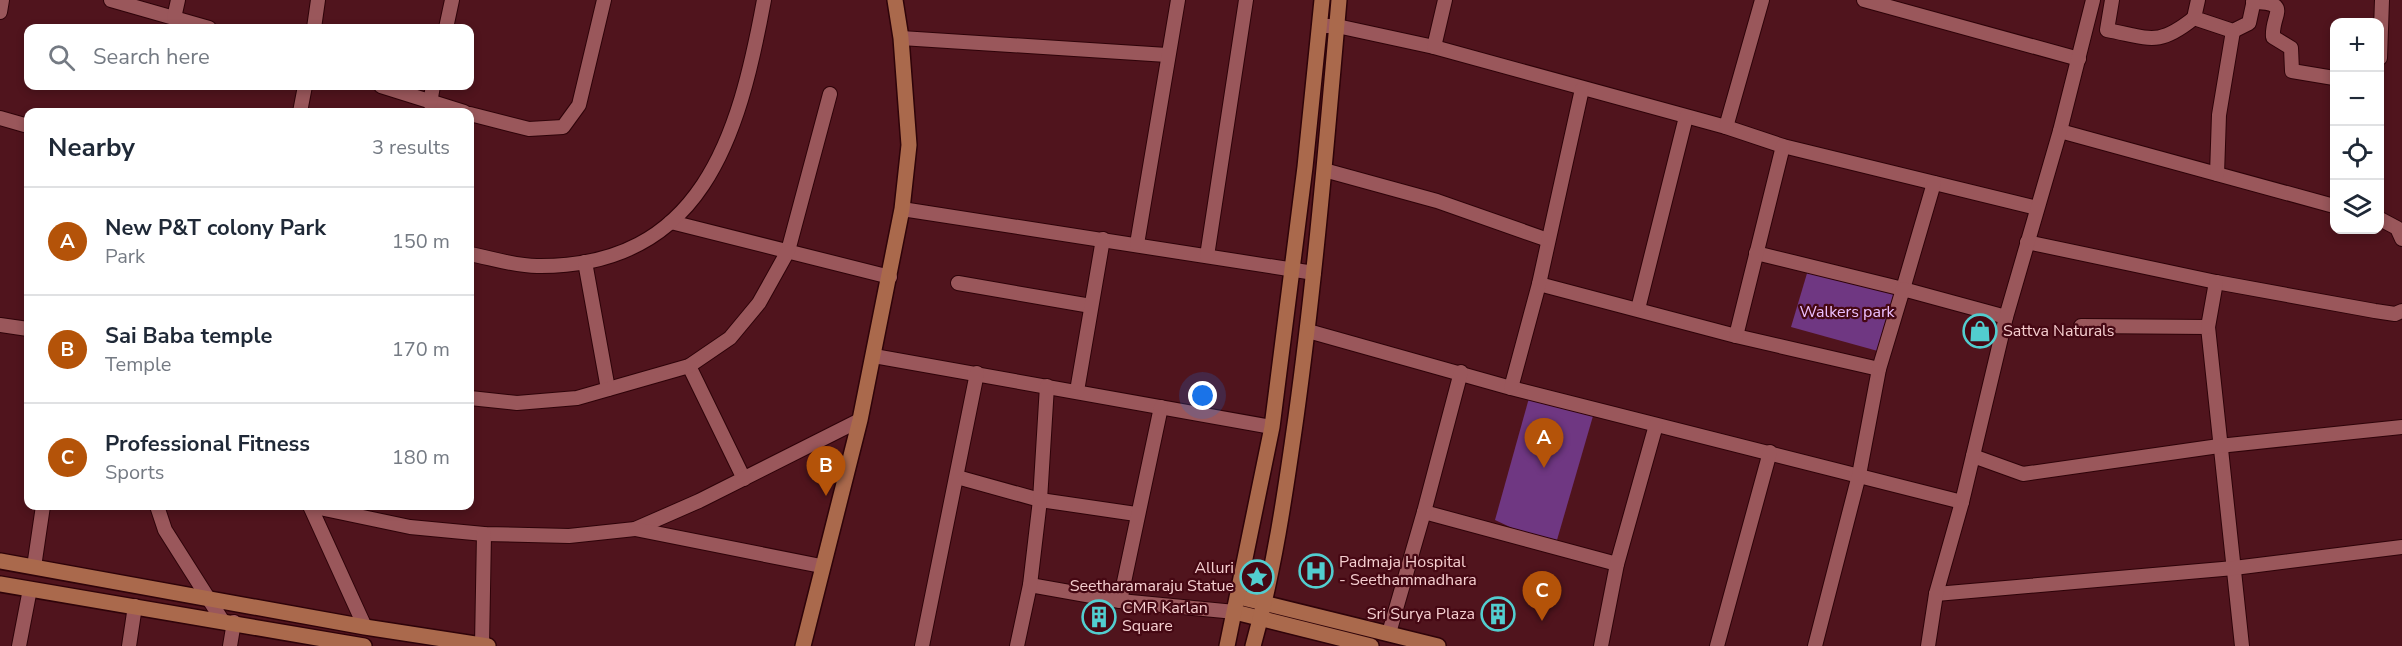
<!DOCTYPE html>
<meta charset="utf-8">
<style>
body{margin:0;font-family:"Nunito Sans",sans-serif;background:#f6f6f7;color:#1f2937}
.controls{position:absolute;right:18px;top:18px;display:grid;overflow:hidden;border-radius:12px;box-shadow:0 3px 9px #0003}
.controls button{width:54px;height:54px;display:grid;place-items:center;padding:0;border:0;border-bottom:2px solid #e0e1e3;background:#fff;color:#1f2937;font:30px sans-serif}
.you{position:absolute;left:1203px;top:396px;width:21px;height:21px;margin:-15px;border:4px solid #fff;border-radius:50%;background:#1a73e8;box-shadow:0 0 0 9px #1a73e833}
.badge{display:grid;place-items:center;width:39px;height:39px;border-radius:50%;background:#b45309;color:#fff;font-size:20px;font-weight:700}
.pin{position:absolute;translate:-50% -50px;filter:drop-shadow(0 2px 3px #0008)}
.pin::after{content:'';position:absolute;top:32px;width:21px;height:18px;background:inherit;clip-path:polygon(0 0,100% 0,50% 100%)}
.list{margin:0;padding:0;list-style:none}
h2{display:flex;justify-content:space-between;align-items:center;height:78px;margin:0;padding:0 24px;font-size:26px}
h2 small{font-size:20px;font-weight:400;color:#747a83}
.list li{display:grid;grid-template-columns:39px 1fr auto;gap:18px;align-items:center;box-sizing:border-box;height:108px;padding:0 24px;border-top:2px solid #e0e1e3}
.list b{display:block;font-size:22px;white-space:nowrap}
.list p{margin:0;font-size:20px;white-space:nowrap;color:#747a83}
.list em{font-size:20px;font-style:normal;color:#747a83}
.icon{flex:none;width:33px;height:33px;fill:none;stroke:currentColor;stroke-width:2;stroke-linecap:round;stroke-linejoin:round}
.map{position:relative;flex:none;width:2402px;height:646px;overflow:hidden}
.search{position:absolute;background:#fff;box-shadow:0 3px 9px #0003;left:24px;top:24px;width:450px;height:66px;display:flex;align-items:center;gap:15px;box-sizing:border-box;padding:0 21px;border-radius:12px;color:#747a83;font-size:22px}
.panel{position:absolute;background:#fff;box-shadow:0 3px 9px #0003;left:24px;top:108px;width:450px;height:402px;border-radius:12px}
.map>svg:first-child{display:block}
.green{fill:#6f3782}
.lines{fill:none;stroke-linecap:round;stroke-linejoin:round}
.street-casing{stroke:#2e0309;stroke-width:16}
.secondary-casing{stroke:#2e0309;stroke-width:18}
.street{stroke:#9a575b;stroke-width:14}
.secondary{stroke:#aa694c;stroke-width:15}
.labels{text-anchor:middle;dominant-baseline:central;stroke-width:4.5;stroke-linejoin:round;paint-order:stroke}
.park-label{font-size:16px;fill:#edc0ff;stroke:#450813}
.poi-label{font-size:16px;fill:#f6cfd0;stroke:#450813;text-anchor:start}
</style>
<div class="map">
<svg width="2402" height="646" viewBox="0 0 2402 646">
<rect width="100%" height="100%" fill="#50141d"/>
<!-- green -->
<g class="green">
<polygon points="1808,270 1903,296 1885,353 1791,327"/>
<polygon points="1529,398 1593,416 1557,540 1529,536 1495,520"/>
</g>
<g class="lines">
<defs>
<g id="street">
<polyline points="111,0 209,28"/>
<polyline points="1864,0 2079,59"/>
<path d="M 2112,0 L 2107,30 C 2150,38 2158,47 2194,18"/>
<polyline points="2198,0 2194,18 2233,31 2249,23 2254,0"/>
<path d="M 2253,2 C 2293,3 2271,14 2273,37 L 2291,48 L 2292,71 L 2334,78"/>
<polyline points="0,12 2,0"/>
<polyline points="174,18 178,0"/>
<polyline points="1321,26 1337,26 1434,47 1726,127 1783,146 2037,208"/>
<polyline points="314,28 318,0"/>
<polyline points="446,28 452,0"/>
<polyline points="901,38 1167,55"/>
<polyline points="1434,47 1445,0"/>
<polyline points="2380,58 2382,0"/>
<polyline points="381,86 464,112"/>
<polyline points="430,103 433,86"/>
<polyline points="300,112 305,86"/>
<polyline points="470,114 529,129 563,127 579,105 604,0"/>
<polyline points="0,118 28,126"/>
<polyline points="1726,127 1762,0"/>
<polyline points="2060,131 2334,206"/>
<polyline points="1324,170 1437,201 1548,240"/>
<polyline points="2217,174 2219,115 2233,31"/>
<polyline points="902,209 1314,273"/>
<polyline points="2380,219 2397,228 2402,239"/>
<polyline points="671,222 890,277"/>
<polyline points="2027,242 2216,282 2375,311 2395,314 2402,311"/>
<polyline points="1137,244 1178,0"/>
<polyline points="1756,253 1903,289 1934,183"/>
<path d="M 470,254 C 491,258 515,266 537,266 C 702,268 739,136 764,0"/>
<polyline points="1207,256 1246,0"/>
<polyline points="585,262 608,389"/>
<polyline points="958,283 1091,306"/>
<polyline points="1539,284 1736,336 1879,369"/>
<polyline points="1638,309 1686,117"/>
<polyline points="0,325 28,329"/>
<polyline points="2081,326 2208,327 2242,646"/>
<polyline points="2208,327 2216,282"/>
<polyline points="1308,331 1511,388 1962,502"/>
<polyline points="1736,336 1783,146"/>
<polyline points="874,356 1272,427"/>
<polyline points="689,366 744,479"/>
<polyline points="1511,388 1539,284 1582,89"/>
<polyline points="1077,391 1103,239"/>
<polyline points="470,398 517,403 577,398 689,366 730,338 759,303 788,251 830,94"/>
<polyline points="1973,456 2023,474 2219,446 2402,427"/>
<polyline points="957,477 1040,500 1136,514"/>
<polyline points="157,506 165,530 222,620"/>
<polyline points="310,506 410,527 484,534 569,536 635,529 699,501 860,420"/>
<polyline points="310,506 365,627"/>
<polyline points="1424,512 1617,564"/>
<polyline points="635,529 821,566"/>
<polyline points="34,567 43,506"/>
<polyline points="1030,585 1120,601 1235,612"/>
<polyline points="1936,594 2234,568 2402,547"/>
<polyline points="1120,601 1161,407"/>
<polyline points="1389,633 1424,512 1461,372"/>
<polyline points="482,645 484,534"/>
<polyline points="19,646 30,589"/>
<polyline points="129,646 135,606"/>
<polyline points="230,646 234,622"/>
<polyline points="922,646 977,373"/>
<polyline points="1017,646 1030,585 1040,500 1047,386"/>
<polyline points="1601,646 1617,564 1656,425"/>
<polyline points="1717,646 1770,452"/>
<polyline points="1815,646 1859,475 1879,369 1903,289 2006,317"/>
<polyline points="1928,646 1936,594 1962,502 2006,317 2060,131 2093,0"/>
</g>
<g id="secondary">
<polyline points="0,561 365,627 488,646"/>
<polyline points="0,584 364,646"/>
<polyline points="1239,597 1438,646"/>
<polyline points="1235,612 1371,646"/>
<polyline points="803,646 860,420 902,209 909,145 901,38 895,0"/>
<polyline points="1227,646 1272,427 1305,167 1322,0"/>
<path d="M 1253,646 C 1274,571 1285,495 1296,417 C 1315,279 1327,139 1339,0"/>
</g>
</defs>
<!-- street casing -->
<use href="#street" class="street-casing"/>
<!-- secondary casing -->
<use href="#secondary" class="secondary-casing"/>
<!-- street -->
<use href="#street" class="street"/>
<!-- secondary -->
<use href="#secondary" class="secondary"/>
</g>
<!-- icons -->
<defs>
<symbol id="shop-ring" viewBox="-11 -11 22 22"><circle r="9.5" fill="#450813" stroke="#52cdcf" stroke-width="1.5"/><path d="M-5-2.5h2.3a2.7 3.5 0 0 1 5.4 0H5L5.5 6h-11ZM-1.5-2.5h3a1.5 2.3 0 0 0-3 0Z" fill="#52cdcf"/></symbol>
<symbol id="hospital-ring" viewBox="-11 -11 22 22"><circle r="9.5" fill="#450813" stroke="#52cdcf" stroke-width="1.5"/><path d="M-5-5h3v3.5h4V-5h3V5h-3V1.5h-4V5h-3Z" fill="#52cdcf"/></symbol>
<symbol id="sight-ring" viewBox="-11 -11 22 22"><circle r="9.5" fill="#450813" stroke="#52cdcf" stroke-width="1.5"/><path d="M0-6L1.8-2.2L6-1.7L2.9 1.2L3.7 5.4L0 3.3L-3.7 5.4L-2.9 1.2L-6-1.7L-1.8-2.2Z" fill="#52cdcf"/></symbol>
<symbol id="building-ring" viewBox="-11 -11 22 22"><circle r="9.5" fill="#450813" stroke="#52cdcf" stroke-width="1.5"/><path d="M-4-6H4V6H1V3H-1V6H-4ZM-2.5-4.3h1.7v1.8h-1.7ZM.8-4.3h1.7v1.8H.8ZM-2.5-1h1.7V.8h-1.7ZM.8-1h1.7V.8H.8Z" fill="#52cdcf"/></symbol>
</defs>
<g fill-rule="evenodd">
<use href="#shop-ring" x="1961" y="312" width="38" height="38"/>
<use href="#hospital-ring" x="1297" y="552" width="38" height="38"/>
<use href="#sight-ring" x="1238" y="558" width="38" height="38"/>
<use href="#building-ring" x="1479" y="595" width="38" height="38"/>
<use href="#building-ring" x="1080" y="598" width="38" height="38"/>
</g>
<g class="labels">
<!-- park labels -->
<g class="park-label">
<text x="1847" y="312">Walkers park</text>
</g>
<!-- poi labels -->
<g class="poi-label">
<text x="2003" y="331">Sattva Naturals</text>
<text x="1339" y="562">Padmaja Hospital<tspan x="1339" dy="18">- Seethammadhara</tspan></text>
<text x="1234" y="568" text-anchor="end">Alluri<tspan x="1234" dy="18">Seetharamaraju Statue</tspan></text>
<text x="1122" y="608">CMR Karlan<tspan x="1122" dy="18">Square</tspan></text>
<text x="1475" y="614" text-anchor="end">Sri Surya Plaza</text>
</g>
</g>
</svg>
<div class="controls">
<button>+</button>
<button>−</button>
<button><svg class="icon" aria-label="locate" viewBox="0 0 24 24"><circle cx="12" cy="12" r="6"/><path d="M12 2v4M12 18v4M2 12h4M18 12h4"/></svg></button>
<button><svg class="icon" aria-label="layers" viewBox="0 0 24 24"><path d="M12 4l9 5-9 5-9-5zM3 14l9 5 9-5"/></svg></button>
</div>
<div class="you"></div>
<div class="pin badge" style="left:1544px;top:468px">A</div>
<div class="pin badge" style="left:826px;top:496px">B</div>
<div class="pin badge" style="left:1542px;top:621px">C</div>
<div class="search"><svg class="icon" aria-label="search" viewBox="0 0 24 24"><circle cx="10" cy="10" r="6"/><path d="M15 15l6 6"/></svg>Search here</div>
<section class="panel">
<h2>Nearby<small>3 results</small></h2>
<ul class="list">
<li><span class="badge">A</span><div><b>New P&amp;T colony Park</b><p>Park</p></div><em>150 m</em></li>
<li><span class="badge">B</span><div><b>Sai Baba temple</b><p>Temple</p></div><em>170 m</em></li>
<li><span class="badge">C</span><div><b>Professional Fitness</b><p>Sports</p></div><em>180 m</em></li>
</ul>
</section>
</div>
